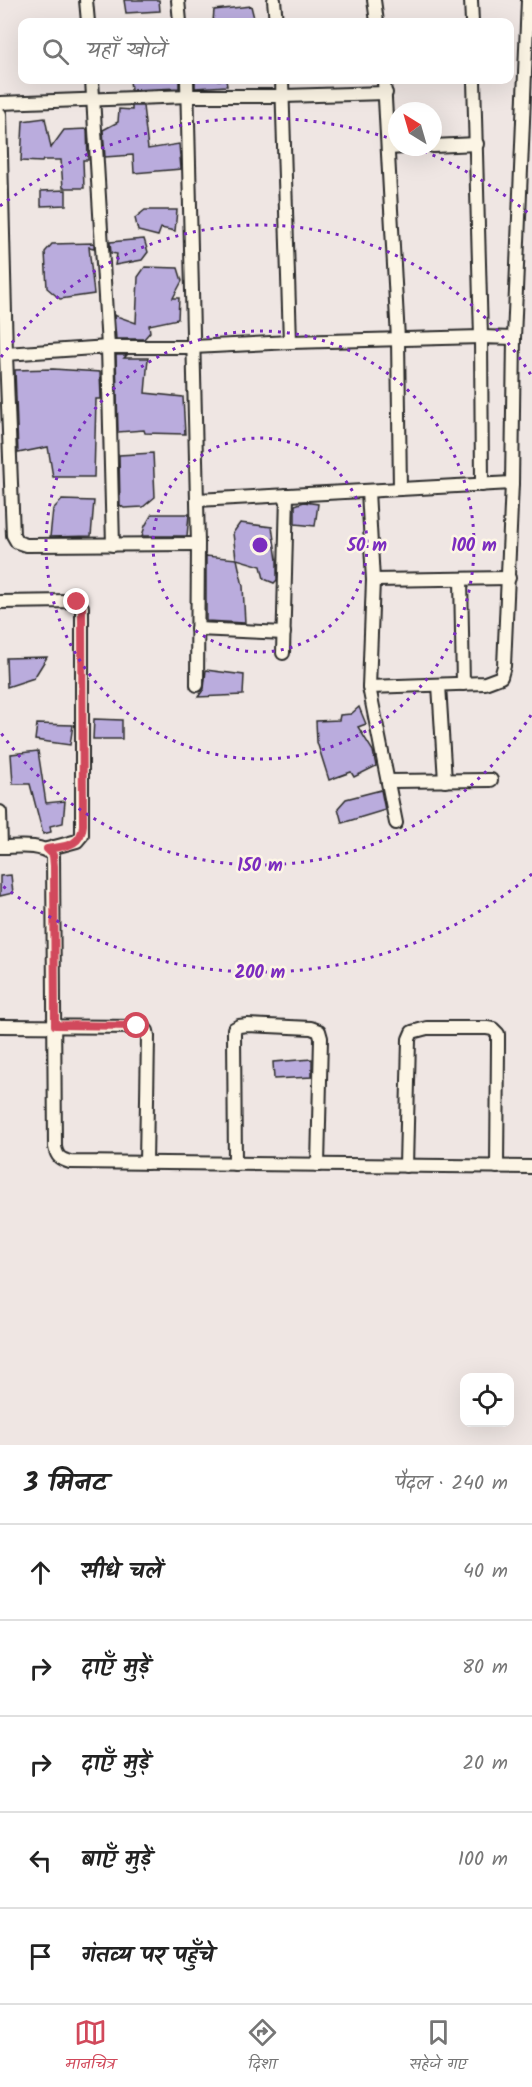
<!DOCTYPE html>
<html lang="hi">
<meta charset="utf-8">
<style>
body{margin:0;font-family:Kalam,"Playpen Sans Deva",sans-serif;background:#f6f6f6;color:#222}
.controls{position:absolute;right:18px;bottom:18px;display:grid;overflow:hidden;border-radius:12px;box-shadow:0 6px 24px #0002}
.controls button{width:54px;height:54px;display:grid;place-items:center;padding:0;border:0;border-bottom:2px solid #e0e0e0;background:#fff;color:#222;font:30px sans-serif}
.compass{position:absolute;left:388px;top:102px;width:54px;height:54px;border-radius:50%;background:#fff;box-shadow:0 6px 24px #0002;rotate:323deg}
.stop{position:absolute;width:18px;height:18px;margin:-14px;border:4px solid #d1495b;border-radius:50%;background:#fff}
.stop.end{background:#d1495b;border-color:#fff;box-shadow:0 2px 6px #0008}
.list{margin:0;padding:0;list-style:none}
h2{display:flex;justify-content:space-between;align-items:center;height:78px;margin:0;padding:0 24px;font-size:26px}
h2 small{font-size:20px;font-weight:400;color:#767676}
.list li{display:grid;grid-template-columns:39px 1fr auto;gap:18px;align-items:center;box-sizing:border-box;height:96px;padding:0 24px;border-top:2px solid #e0e0e0}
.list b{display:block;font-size:22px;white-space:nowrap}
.list em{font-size:20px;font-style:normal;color:#767676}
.icon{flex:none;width:33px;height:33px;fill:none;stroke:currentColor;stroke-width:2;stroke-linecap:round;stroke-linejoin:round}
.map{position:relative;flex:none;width:532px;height:1445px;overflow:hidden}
.search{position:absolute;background:#fff;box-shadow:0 6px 24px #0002;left:18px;right:18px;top:18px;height:66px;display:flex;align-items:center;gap:15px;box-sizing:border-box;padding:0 21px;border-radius:12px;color:#767676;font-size:22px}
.sheet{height:558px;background:#fff}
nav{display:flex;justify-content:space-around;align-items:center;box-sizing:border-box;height:84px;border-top:2px solid #e0e0e0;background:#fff;font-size:16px;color:#767676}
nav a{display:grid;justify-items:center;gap:3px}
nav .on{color:#d1495b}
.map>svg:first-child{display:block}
.building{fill:#baacdd;stroke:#2b2b2b;stroke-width:1.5}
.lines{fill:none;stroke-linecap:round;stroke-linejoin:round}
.minor-casing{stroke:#2b2b2b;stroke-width:16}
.minor{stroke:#fcf5e5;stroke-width:12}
.route{stroke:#d1495b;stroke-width:8}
.ring{fill:none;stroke:#7b2cbf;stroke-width:3;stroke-dasharray:3 6}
.centre{fill:#7b2cbf;stroke:#fcf5e5;stroke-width:3}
.ring-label{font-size:18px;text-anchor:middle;font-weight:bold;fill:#7b2cbf;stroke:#fcf5e5;stroke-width:5;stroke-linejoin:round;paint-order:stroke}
</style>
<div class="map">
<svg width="532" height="1445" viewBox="0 0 532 1445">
<rect width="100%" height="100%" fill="#efe6e3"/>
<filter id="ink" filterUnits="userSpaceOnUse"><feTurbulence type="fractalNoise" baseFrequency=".0167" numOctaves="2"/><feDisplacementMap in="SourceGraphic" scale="12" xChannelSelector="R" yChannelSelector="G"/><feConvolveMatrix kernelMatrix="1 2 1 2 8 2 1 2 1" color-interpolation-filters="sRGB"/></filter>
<g filter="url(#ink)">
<!-- building -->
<g class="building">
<polygon points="124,0 159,0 160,11 126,13"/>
<polygon points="251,6 255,22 213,22 214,10"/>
<polygon points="130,80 179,80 179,88 131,90"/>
<polygon points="195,80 226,80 227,86 195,88"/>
<polygon points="132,106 143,106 148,149 179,144 181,169 134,173 133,155 105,157 103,130 118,122 119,109 132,110"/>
<polygon points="45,118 51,148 64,130 87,129 88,160 83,160 84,188 63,188 61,160 43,160 42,162 21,161 23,121"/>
<polygon points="66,190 66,205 41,206 41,191"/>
<polygon points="145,210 177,210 175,231 161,228 158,236 138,231 135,218"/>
<polygon points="144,239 148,252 142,260 115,265 117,254 111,253 110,242"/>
<polygon points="94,243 94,248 89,247 94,294 60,299 47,288 45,252 52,244"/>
<polygon points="145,267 178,268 182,281 173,298 179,298 178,319 149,325 150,332 144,339 116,339 114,315 136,323 138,277"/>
<polygon points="116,355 127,355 124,358 148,358 145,393 183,397 185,434 145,433 144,430 118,432"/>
<polygon points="53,369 100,372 101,399 96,399 94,477 53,477 48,447 18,453 15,370"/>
<polygon points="153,453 155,497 143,507 124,508 120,505 119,455"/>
<polygon points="62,500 94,501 91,536 50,537 53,509"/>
<polygon points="304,502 318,504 315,526 295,524 295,505"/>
<polygon points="152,514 189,514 187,536 142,536 145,526"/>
<polygon points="240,523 272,527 277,560 277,580 274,583 264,579 261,566 237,559 243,586 245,623 206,621 206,556 236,559 233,533"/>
<polygon points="47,657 34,678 7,687 6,658"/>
<polygon points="206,670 244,675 243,695 198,697 204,689"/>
<polygon points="359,707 366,724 358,727 373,751 376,766 354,777 351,772 329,780 317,742 316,721 339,720 340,715 351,714"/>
<polygon points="94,719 122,720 122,739 93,739"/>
<polygon points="37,724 73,725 70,745 35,740"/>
<polygon points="38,751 46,803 65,801 63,823 50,826 51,832 43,834 30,784 13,784 11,754"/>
<polygon points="381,790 385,810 342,823 338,808 346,799"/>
<polygon points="11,875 13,893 0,896 0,876"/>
<polygon points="312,1059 312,1077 274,1079 273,1062"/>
</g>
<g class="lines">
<defs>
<g id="minor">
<polyline points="86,0 88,22"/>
<polyline points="178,0 180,22"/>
<polyline points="274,0 276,22"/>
<polyline points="374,0 377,22"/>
<polyline points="471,0 472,22"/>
<polyline points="92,80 108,347 113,545"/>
<polyline points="187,80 198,544 197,685"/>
<polyline points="282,80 290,342"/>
<polyline points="384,80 398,339 400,489"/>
<polyline points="0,103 189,96 283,96 386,93"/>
<polyline points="0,114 6,354 13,535 17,542 26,545 198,544"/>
<polyline points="433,146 477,144"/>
<polyline points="389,148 405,147"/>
<polyline points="6,354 108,347 193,347 290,342 481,337 474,80"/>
<polyline points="482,485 481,337 514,338"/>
<polyline points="368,491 373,580 369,687 396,823"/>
<polyline points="197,500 512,483"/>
<polyline points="461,579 463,684"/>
<polyline points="373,580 509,578"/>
<polyline points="0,602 69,601 77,602 82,607 82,835 77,841 47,849"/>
<polyline points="197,629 284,633"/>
<polyline points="283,653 287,495"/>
<polyline points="439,685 445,781"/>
<polyline points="369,687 485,683 501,677 504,666 512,483 514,338 528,0"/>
<polyline points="388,781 491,780"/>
<polyline points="0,812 1,847"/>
<path d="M 0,847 C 18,847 39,843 53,855 L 55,1147 C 57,1157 60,1159 70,1162 L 532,1167"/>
<polyline points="0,1026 144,1027 147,1031 148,1036 146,1163"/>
<polyline points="235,1164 234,1034 234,1029 239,1026 247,1025 311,1028 319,1031 321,1038 318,1165"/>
<polyline points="406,1166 409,1039 412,1032 427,1028 487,1028 493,1029 498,1034 498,1045 497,1167"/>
</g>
</defs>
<!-- minor casing -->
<use href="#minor" class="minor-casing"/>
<!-- minor -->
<use href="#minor" class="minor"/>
</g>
</g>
<g class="lines" filter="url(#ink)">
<!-- route -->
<path class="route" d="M 77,602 L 82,607 L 82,613 L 83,825 C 81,847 65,846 47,849 L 53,855 L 54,866 L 55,1025 L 137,1026"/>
</g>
<!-- distance rings -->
<g class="ring">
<circle cx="260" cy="545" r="107"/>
<circle cx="260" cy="545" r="214"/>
<path d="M531 715A320 320 0 0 1 1 733M1 357A320 320 0 0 1 531 375"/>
<path d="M532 874A427 427 0 0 1 0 884M0 206A427 427 0 0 1 395 140M416 148A427 427 0 0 1 532 216"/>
</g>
<circle cx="260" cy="545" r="9" class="centre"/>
<g class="ring-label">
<text x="367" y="551">50 m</text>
<text x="474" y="551">100 m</text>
<text x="260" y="871">150 m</text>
<text x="260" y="978">200 m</text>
</g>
</svg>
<div class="controls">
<button><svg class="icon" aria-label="locate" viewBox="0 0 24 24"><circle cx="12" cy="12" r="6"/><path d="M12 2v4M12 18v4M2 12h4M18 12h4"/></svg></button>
</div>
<svg class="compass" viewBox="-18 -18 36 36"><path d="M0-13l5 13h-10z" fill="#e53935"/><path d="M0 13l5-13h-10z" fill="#767676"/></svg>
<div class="stop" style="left:137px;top:1026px"></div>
<div class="stop end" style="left:77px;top:602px"></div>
<div class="search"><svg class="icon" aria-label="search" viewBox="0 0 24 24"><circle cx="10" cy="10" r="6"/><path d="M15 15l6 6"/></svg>यहाँ खोजें</div>
</div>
<section class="sheet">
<h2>3 मिनट<small>पैदल · 240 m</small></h2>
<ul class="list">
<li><svg class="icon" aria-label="ahead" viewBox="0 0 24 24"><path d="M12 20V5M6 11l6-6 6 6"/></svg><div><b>सीधे चलें</b></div><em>40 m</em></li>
<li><svg class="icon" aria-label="right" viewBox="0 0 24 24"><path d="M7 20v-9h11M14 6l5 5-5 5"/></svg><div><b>दाएँ मुड़ें</b></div><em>80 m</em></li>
<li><svg class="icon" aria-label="right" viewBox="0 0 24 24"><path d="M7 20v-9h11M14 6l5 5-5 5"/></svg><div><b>दाएँ मुड़ें</b></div><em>20 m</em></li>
<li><svg class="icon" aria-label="left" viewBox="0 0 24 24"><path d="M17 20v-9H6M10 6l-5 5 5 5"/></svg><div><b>बाएँ मुड़ें</b></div><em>100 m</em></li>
<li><svg class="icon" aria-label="arrive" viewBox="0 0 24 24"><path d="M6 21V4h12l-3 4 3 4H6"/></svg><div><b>गंतव्य पर पहुँचे</b></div></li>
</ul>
</section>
<nav>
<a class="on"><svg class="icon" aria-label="map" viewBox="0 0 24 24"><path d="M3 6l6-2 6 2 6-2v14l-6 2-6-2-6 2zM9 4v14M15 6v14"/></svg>मानचित्र</a>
<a><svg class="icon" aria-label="directions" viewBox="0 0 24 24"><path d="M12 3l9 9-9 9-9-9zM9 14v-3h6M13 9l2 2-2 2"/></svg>दिशा</a>
<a><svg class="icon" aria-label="saved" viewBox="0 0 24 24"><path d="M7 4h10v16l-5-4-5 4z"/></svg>सहेजे गए</a>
</nav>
